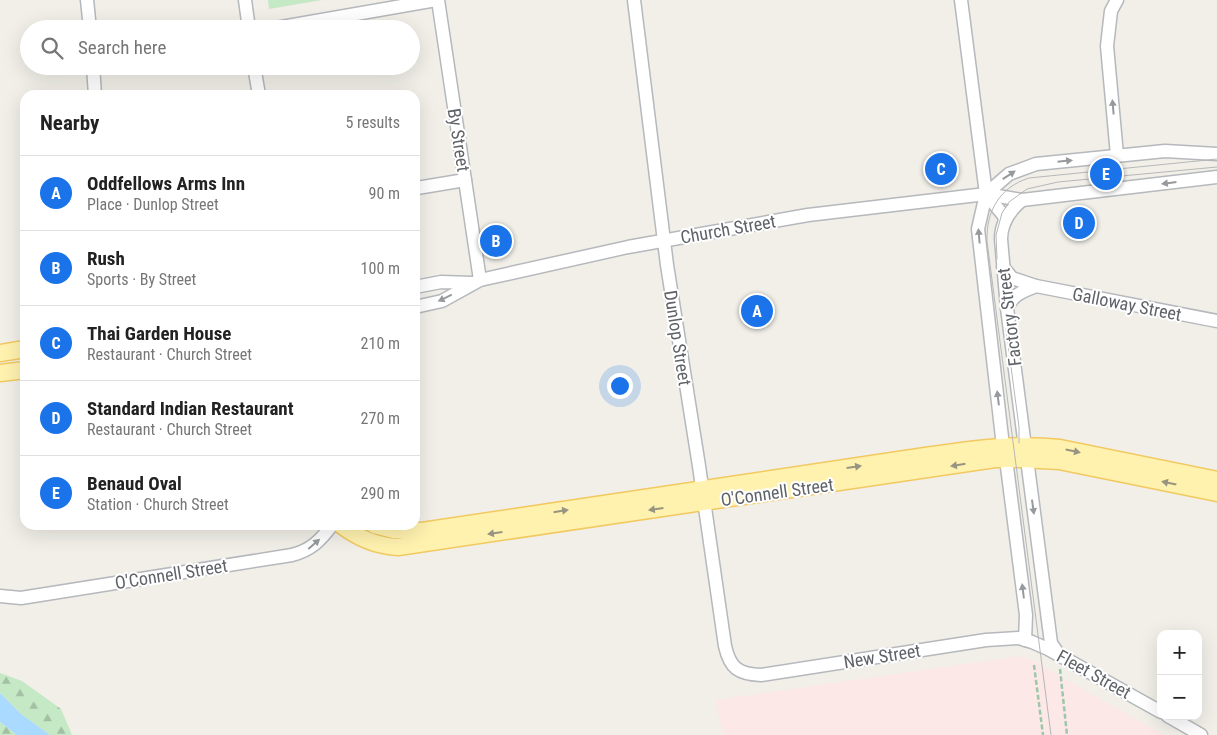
<!DOCTYPE html>
<meta charset="utf-8">
<style>
body{margin:0;font-family:"Roboto Condensed",sans-serif;background:#f6f6f6;color:#222}
.controls{position:absolute;right:15px;bottom:15px;display:grid;overflow:hidden;border-radius:10px;box-shadow:0 5px 20px #0002}
.controls button{width:45px;height:45px;display:grid;place-items:center;padding:0;border:0;border-bottom:1px solid #e0e0e0;background:#fff;color:#222;font:25px sans-serif}
.you{position:absolute;left:619px;top:385px;width:18px;height:18px;margin:-12px;border:4px solid #fff;border-radius:50%;background:#1a73e8;box-shadow:0 0 0 8px #1a73e833}
.badge{display:grid;place-items:center;width:32px;height:32px;border-radius:50%;background:#1a73e8;color:#fff;font-size:16px;font-weight:700}
.pin{position:absolute;translate:-50% -50%;border:2px solid #fff;box-shadow:0 1px 5px #0006}
.list{margin:0;padding:0;list-style:none}
h2{display:flex;justify-content:space-between;align-items:center;height:65px;margin:0;padding:0 20px;font-size:21px}
h2 small{font-size:16px;font-weight:400;color:#767676}
.list li{display:grid;grid-template-columns:32px 1fr auto;gap:15px;align-items:center;box-sizing:border-box;height:75px;padding:0 20px;border-top:1px solid #e0e0e0}
.list b{display:block;font-size:19px;white-space:nowrap}
.list p{margin:0;font-size:16px;white-space:nowrap;color:#767676}
.list em{font-size:16px;font-style:normal;color:#767676}
.icon{flex:none;width:28px;height:28px;fill:none;stroke:currentColor;stroke-width:2;stroke-linecap:round;stroke-linejoin:round}
.map{position:relative;flex:none;width:1217px;height:735px;overflow:hidden}
.search{position:absolute;background:#fff;box-shadow:0 5px 20px #0002;left:20px;top:20px;width:400px;height:55px;display:flex;align-items:center;gap:12px;box-sizing:border-box;padding:0 18px;border-radius:28px;color:#767676;font-size:19px}
.panel{position:absolute;background:#fff;box-shadow:0 5px 20px #0002;left:20px;top:90px;width:400px;height:440px;border-radius:15px}
.map>svg:first-child{display:block}
.medical{fill:#fce8e6}
.forest{fill:url(#forest-firs)}
.park{fill:#c5e8c5}
.water{fill:#aadaff}
.lines{fill:none;stroke-linecap:round;stroke-linejoin:round}
.minor-casing{stroke:#b5b8bc;stroke-width:15}
.major-casing{stroke:#f2c960;stroke-width:19}
.path{stroke:#9cc7a9;stroke-width:2.5;stroke-dasharray:5 2.5;stroke-linecap:butt}
.minor{stroke:#fff;stroke-width:12}
.major{stroke:#fff2af;stroke-width:16}
.tram{stroke:#b6b7b8;stroke-width:1}
.oneway{fill:#979a9d}
.oneway2{fill:#979581}
.labels{text-anchor:middle;dominant-baseline:central;stroke-width:4;stroke-linejoin:round;paint-order:stroke}
.street-label{font-size:18px;fill:#5f6368;stroke:#fff}
</style>
<div class="map">
<svg width="1217" height="735" viewBox="0 0 1217 735">
<defs>
<pattern id="forest-firs" width="22" height="20" patternUnits="userSpaceOnUse" patternTransform="scale(1.25)"><rect width="22" height="20" fill="#c5e8c5"/><path d="M5 1l3.5 6h-7zM16 11l3.5 6h-7z" fill="#a3c0a4"/></pattern>
</defs>
<rect width="100%" height="100%" fill="#f1efe8"/>
<!-- medical -->
<polygon class="medical" points="1019,656 1030,659 1164,735 723,735 715,700"/>
<!-- forest -->
<g class="forest">
<polygon points="0,673 22,681 61,709 72,735 50,735 21,714 0,693"/>
<polygon points="0,722 17,735 0,735"/>
</g>
<!-- park -->
<polygon class="park" points="268,0 322,0 269,9"/>
<!-- water -->
<polygon class="water" points="0,693 21,714 50,735 17,735 0,722"/>
<g class="lines">
<defs>
<g id="minor">
<polyline points="87,0 90,29"/>
<polyline points="245,0 249,29"/>
<polyline points="438,0 480,280"/>
<path d="M 634,0 L 667,265 L 699,466 L 725,646 C 730,668 738,674 761,675 L 986,640 L 1019,638 L 1032,642 L 1048,649 L 1161,712"/>
<polyline points="961,0 986,194 978,229 1003,446"/>
<polyline points="1117,0 1111,11 1107,46 1117,155"/>
<polyline points="270,29 436,0"/>
<polyline points="93,66 95,95"/>
<polyline points="254,66 259,95"/>
<polyline points="417,188 465,180"/>
<polyline points="986,194 1009,174 1036,164 1165,151 1217,154"/>
<polyline points="986,194 1004,216 1005,221"/>
<path d="M 1022,200 C 1010,210 1001,223 1001,239 L 1007,308 L 1025,447"/>
<polyline points="1003,267 1012,278 1036,286 1217,321"/>
<polyline points="415,287 441,282 473,283"/>
<polyline points="415,307 442,301 480,280 628,247 808,215 986,194 1022,200 1217,177"/>
<path d="M 1007,308 C 1013,294 1024,291 1036,286"/>
<polyline points="1006,459 1026,615 1025,640"/>
<polyline points="1027,459 1051,643 1059,655"/>
<path d="M 0,596 L 21,598 L 292,555 C 311,550 320,541 332,525"/>
<polyline points="1168,716 1201,735"/>
</g>
<g id="major">
<polyline points="0,353 25,349"/>
<polyline points="0,373 25,370"/>
<path d="M 341,525 C 358,538 376,546 398,547 L 995,459 L 1022,459 L 1059,461 L 1217,493"/>
<path d="M 374,525 L 394,530 L 422,531 L 932,455 C 975,449 1016,443 1060,448 L 1217,480"/>
</g>
</defs>
<!-- minor casing -->
<use href="#minor" class="minor-casing"/>
<!-- major casing -->
<use href="#major" class="major-casing"/>
<!-- path -->
<g class="path">
<polyline points="1034,665 1043,735"/>
<polyline points="1060,669 1067,735"/>
</g>
<!-- minor -->
<use href="#minor" class="minor"/>
<!-- major -->
<use href="#major" class="major"/>
<!-- tram -->
<g class="tram">
<polyline points="997,259 996,235 1002,213 1009,202 1027,189 1058,182 1217,167"/>
<polyline points="1006,329 1019,427 1019,443"/>
<path d="M 1051,735 L 987,241 C 986,211 1000,187 1029,178 L 1217,159"/>
</g>
</g>
<!-- one-way arrows -->
<defs><path id="oneway-solid" d="M-6-.8H1V-3.2L6.5 0L1 3.2V.8H-6Z" transform="scale(1.25)"/></defs>
<g class="oneway">
<use href="#oneway-solid" transform="translate(1113 107) rotate(-95)"/>
<use href="#oneway-solid" transform="translate(1065 161) rotate(-6)"/>
<use href="#oneway-solid" transform="translate(1009 175) rotate(-33)"/>
<use href="#oneway-solid" transform="translate(1169 183) rotate(173)"/>
<use href="#oneway-solid" transform="translate(979 236) rotate(-95)"/>
<use href="#oneway-solid" transform="translate(445 298) rotate(154)"/>
<use href="#oneway-solid" transform="translate(998 398) rotate(-97)"/>
<use href="#oneway-solid" transform="translate(1033 507) rotate(82)"/>
<use href="#oneway-solid" transform="translate(314 544) rotate(-41)"/>
<use href="#oneway-solid" transform="translate(1023 591) rotate(-97)"/>
</g>
<g class="oneway2">
<use href="#oneway-solid" transform="translate(1073 451) rotate(12)"/>
<use href="#oneway-solid" transform="translate(958 465) rotate(171)"/>
<use href="#oneway-solid" transform="translate(854 467) rotate(-8)"/>
<use href="#oneway-solid" transform="translate(1169 483) rotate(-168)"/>
<use href="#oneway-solid" transform="translate(656 509) rotate(172)"/>
<use href="#oneway-solid" transform="translate(561 511) rotate(-9)"/>
<use href="#oneway-solid" transform="translate(495 533) rotate(172)"/>
</g>
<g class="labels">
<!-- street labels -->
<g class="street-label">
<text transform="translate(459 140) rotate(81)">By Street</text>
<text transform="translate(728 229) rotate(-10)">Church Street</text>
<text transform="translate(1127 304) rotate(11)">Galloway Street</text>
<text transform="translate(1009 317) rotate(-97)">Factory Street</text>
<text transform="translate(678 338) rotate(81)">Dunlop Street</text>
<text transform="translate(777 492) rotate(-8)">O'Connell Street</text>
<text transform="translate(171 574) rotate(-9)">O'Connell Street</text>
<text transform="translate(882 656) rotate(-9)">New Street</text>
<text transform="translate(1094 674) rotate(29)">Fleet Street</text>
</g>
</g>
</svg>
<div class="controls">
<button>+</button>
<button>−</button>
</div>
<div class="you"></div>
<div class="pin badge" style="left:757px;top:311px">A</div>
<div class="pin badge" style="left:496px;top:241px">B</div>
<div class="pin badge" style="left:941px;top:169px">C</div>
<div class="pin badge" style="left:1079px;top:223px">D</div>
<div class="pin badge" style="left:1106px;top:174px">E</div>
<div class="search"><svg class="icon" aria-label="search" viewBox="0 0 24 24"><circle cx="10" cy="10" r="6"/><path d="M15 15l6 6"/></svg>Search here</div>
<section class="panel">
<h2>Nearby<small>5 results</small></h2>
<ul class="list">
<li><span class="badge">A</span><div><b>Oddfellows Arms Inn</b><p>Place · Dunlop Street</p></div><em>90 m</em></li>
<li><span class="badge">B</span><div><b>Rush</b><p>Sports · By Street</p></div><em>100 m</em></li>
<li><span class="badge">C</span><div><b>Thai Garden House</b><p>Restaurant · Church Street</p></div><em>210 m</em></li>
<li><span class="badge">D</span><div><b>Standard Indian Restaurant</b><p>Restaurant · Church Street</p></div><em>270 m</em></li>
<li><span class="badge">E</span><div><b>Benaud Oval</b><p>Station · Church Street</p></div><em>290 m</em></li>
</ul>
</section>
</div>
